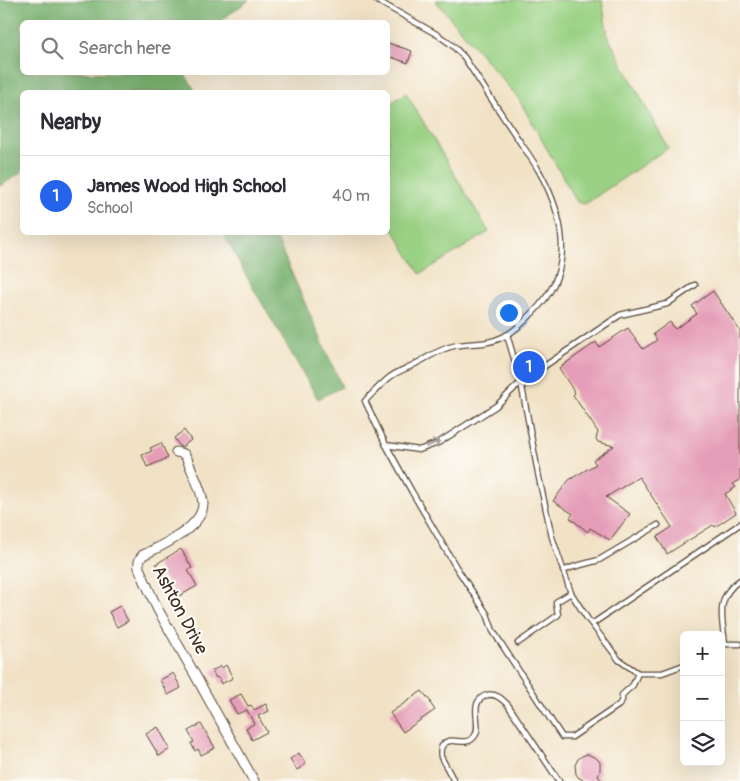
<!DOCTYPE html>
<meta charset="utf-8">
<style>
body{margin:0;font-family:Pangolin,sans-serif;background:#f2f2f3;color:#2b2b33}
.controls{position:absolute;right:15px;bottom:15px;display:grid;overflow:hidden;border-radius:8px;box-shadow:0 5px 20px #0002}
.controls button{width:45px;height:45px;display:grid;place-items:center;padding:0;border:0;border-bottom:1px solid #e1e1e2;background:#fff;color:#2b2b33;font:25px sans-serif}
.you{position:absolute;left:508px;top:312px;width:18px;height:18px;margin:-12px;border:4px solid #fff;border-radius:50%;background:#1a73e8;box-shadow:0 0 0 8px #1a73e833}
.badge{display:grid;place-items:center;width:32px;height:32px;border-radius:50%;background:#2563eb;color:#fff;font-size:16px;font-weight:700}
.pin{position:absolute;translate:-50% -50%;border:2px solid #fff;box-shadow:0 1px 5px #0006}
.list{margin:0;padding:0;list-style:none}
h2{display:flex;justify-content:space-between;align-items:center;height:65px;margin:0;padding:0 20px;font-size:21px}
h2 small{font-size:16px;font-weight:400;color:#7c7c81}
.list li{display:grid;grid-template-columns:32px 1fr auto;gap:15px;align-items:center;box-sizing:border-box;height:80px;padding:0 20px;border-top:1px solid #e1e1e2}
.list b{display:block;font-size:19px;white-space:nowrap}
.list p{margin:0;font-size:16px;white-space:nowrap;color:#7c7c81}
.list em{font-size:16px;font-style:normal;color:#7c7c81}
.icon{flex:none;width:28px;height:28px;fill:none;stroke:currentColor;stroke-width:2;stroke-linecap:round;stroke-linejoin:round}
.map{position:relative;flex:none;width:740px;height:781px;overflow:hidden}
.search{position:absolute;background:#fff;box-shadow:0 5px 20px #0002;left:20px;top:20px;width:370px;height:55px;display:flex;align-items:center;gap:12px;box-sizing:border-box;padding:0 18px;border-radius:8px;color:#7c7c81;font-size:19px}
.panel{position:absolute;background:#fff;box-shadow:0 5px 20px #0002;left:20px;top:90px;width:370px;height:145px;border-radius:8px}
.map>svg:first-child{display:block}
.green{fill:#9ad184;stroke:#6a7e51}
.forest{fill:#7bb372;stroke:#5b6e48}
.building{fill:#e59db7}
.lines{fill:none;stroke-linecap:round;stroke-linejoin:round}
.service-casing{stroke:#564637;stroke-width:7}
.minor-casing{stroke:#564637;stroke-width:11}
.service{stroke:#fff;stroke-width:4.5}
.minor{stroke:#fff;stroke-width:9}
.oneway{stroke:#a79f9a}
.labels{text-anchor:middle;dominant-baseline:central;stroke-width:4.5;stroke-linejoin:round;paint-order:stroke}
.street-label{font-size:18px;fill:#3b2a1e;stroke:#fdfcf7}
</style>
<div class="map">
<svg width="740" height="781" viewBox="0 0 740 781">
<rect width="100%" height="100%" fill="#fdfcf7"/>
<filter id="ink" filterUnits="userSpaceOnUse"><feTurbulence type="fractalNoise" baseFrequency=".02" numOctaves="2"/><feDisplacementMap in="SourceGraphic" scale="10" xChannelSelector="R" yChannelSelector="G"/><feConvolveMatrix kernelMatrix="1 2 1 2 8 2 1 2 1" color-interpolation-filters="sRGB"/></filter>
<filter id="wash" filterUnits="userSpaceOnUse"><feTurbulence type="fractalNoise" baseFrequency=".0096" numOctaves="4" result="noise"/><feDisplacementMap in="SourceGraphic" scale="20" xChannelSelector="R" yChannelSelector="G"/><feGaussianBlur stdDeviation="1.12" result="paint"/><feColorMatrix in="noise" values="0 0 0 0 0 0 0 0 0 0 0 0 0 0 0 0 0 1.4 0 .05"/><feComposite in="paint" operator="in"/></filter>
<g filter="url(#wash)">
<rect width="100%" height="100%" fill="#f1e2c6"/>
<!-- green -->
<g class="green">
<polygon points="435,0 602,0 608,37 668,148 585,204 577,202 518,98"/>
<polygon points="406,93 489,232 420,274 388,221 388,105"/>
</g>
<!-- forest -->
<g class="forest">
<polygon points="0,0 249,0 219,22 22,22 22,72 184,73 196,92 22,92 22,172 0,186"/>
<polygon points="223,233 274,233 342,387 318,399 253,288"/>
</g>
<g id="blocks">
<!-- building -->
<g class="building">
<polygon points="388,43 412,51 408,63 388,56"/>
<polygon points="713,291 740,331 740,480 733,484 736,487 725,494 736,513 715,527 713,525 667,554 657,537 672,527 639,477 606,497 630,514 610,540 590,528 588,532 570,518 573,514 553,501 569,480 596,464 593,460 614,446 598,442 596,439 598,432 573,395 575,393 559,368 596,342 599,347 628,328 643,349 657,340 653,334 670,322 675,329 697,314 692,306"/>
<polygon points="184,430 191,440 182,447 180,447 174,438"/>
<polygon points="161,443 168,458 147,467 142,455 152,451 150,448"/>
<polygon points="181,549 192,568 188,570 197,586 176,598 156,564"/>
<polygon points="120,606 128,621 117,627 109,612"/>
<polygon points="226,665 233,678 221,684 219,679 217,677 216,678 212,671 221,666 222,668"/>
<polygon points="173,673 181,688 168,695 160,680"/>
<polygon points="422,691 431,702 430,703 435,710 403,732 390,713"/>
<polygon points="241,694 248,706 251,705 254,710 266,704 269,711 258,716 267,732 252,740 246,728 254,724 247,710 237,714 229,700"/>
<polygon points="201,724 215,748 201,755 198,749 195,751 191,743 194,742 188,731"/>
<polygon points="158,727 170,749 159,756 146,734"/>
<polygon points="299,753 306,764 297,770 290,759"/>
<polygon points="587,754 596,758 600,762 600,772 598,776 602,781 586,781 579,778 576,774 575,765 578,759 582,756"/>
</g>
</g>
</g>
<g filter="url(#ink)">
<use href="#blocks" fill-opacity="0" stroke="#564637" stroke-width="1"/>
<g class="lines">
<defs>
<g id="service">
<path d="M 376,0 L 438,35 L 452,45 L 464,57 C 480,82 496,106 512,130 C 521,144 531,157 539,171 C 563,214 575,265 540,305 C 529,317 517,330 503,337 C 483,347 465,341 447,348 C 437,351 427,358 417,363 C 408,368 398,371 390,377 C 381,384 373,393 365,401 L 386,445 L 412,492 L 456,567 L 487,614 L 493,631 L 562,737 L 572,737 L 619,705 L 622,700 L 622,695 L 633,685 L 638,673 L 662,673 L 684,665"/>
<polyline points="507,335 521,382 539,478 552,537 571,593 587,618 619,660 638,673"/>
<polyline points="386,445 419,450 438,443 496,406 521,382 620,315 667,304 695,285"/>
<polyline points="563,571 573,567 599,560 658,525"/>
<polyline points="592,624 740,524"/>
<polyline points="518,643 558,615 556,602 571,593"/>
<path d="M 725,644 C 722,618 715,597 740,580"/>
<polyline points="721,646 725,644 740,644"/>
<path d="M 454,781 L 441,757 C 440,752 440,750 442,746 C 450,734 465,748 474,737 C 484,726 466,702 487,695 C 496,693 502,699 508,705 L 559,781"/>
</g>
<path id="minor" d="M 176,452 L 184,454 L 187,459 C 192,472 202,490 203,503 C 204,527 161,546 143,555 C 139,559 138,563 139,568 L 157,608 L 194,673 L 254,781"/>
</defs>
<!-- service casing -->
<use href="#service" class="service-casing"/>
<!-- minor casing -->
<use href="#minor" class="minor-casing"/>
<!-- service -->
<use href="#service" class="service"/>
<!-- minor -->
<use href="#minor" class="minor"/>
</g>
<!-- one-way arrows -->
<defs><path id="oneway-shaft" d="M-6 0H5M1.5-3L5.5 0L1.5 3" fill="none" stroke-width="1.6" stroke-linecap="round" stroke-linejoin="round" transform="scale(1.25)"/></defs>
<use class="oneway" href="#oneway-shaft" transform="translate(433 444) rotate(-25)"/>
</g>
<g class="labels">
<!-- street labels -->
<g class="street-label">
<text transform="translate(180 610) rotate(62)">Ashton Drive</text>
</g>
</g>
</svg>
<div class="controls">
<button>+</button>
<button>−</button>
<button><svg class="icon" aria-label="layers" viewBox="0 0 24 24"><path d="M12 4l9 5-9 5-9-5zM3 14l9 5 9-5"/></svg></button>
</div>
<div class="you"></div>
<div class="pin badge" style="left:529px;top:367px">1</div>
<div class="search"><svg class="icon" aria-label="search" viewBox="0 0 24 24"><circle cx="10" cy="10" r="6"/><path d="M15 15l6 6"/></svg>Search here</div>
<section class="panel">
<h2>Nearby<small></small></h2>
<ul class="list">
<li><span class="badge">1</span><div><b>James Wood High School</b><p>School</p></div><em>40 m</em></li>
</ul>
</section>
</div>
